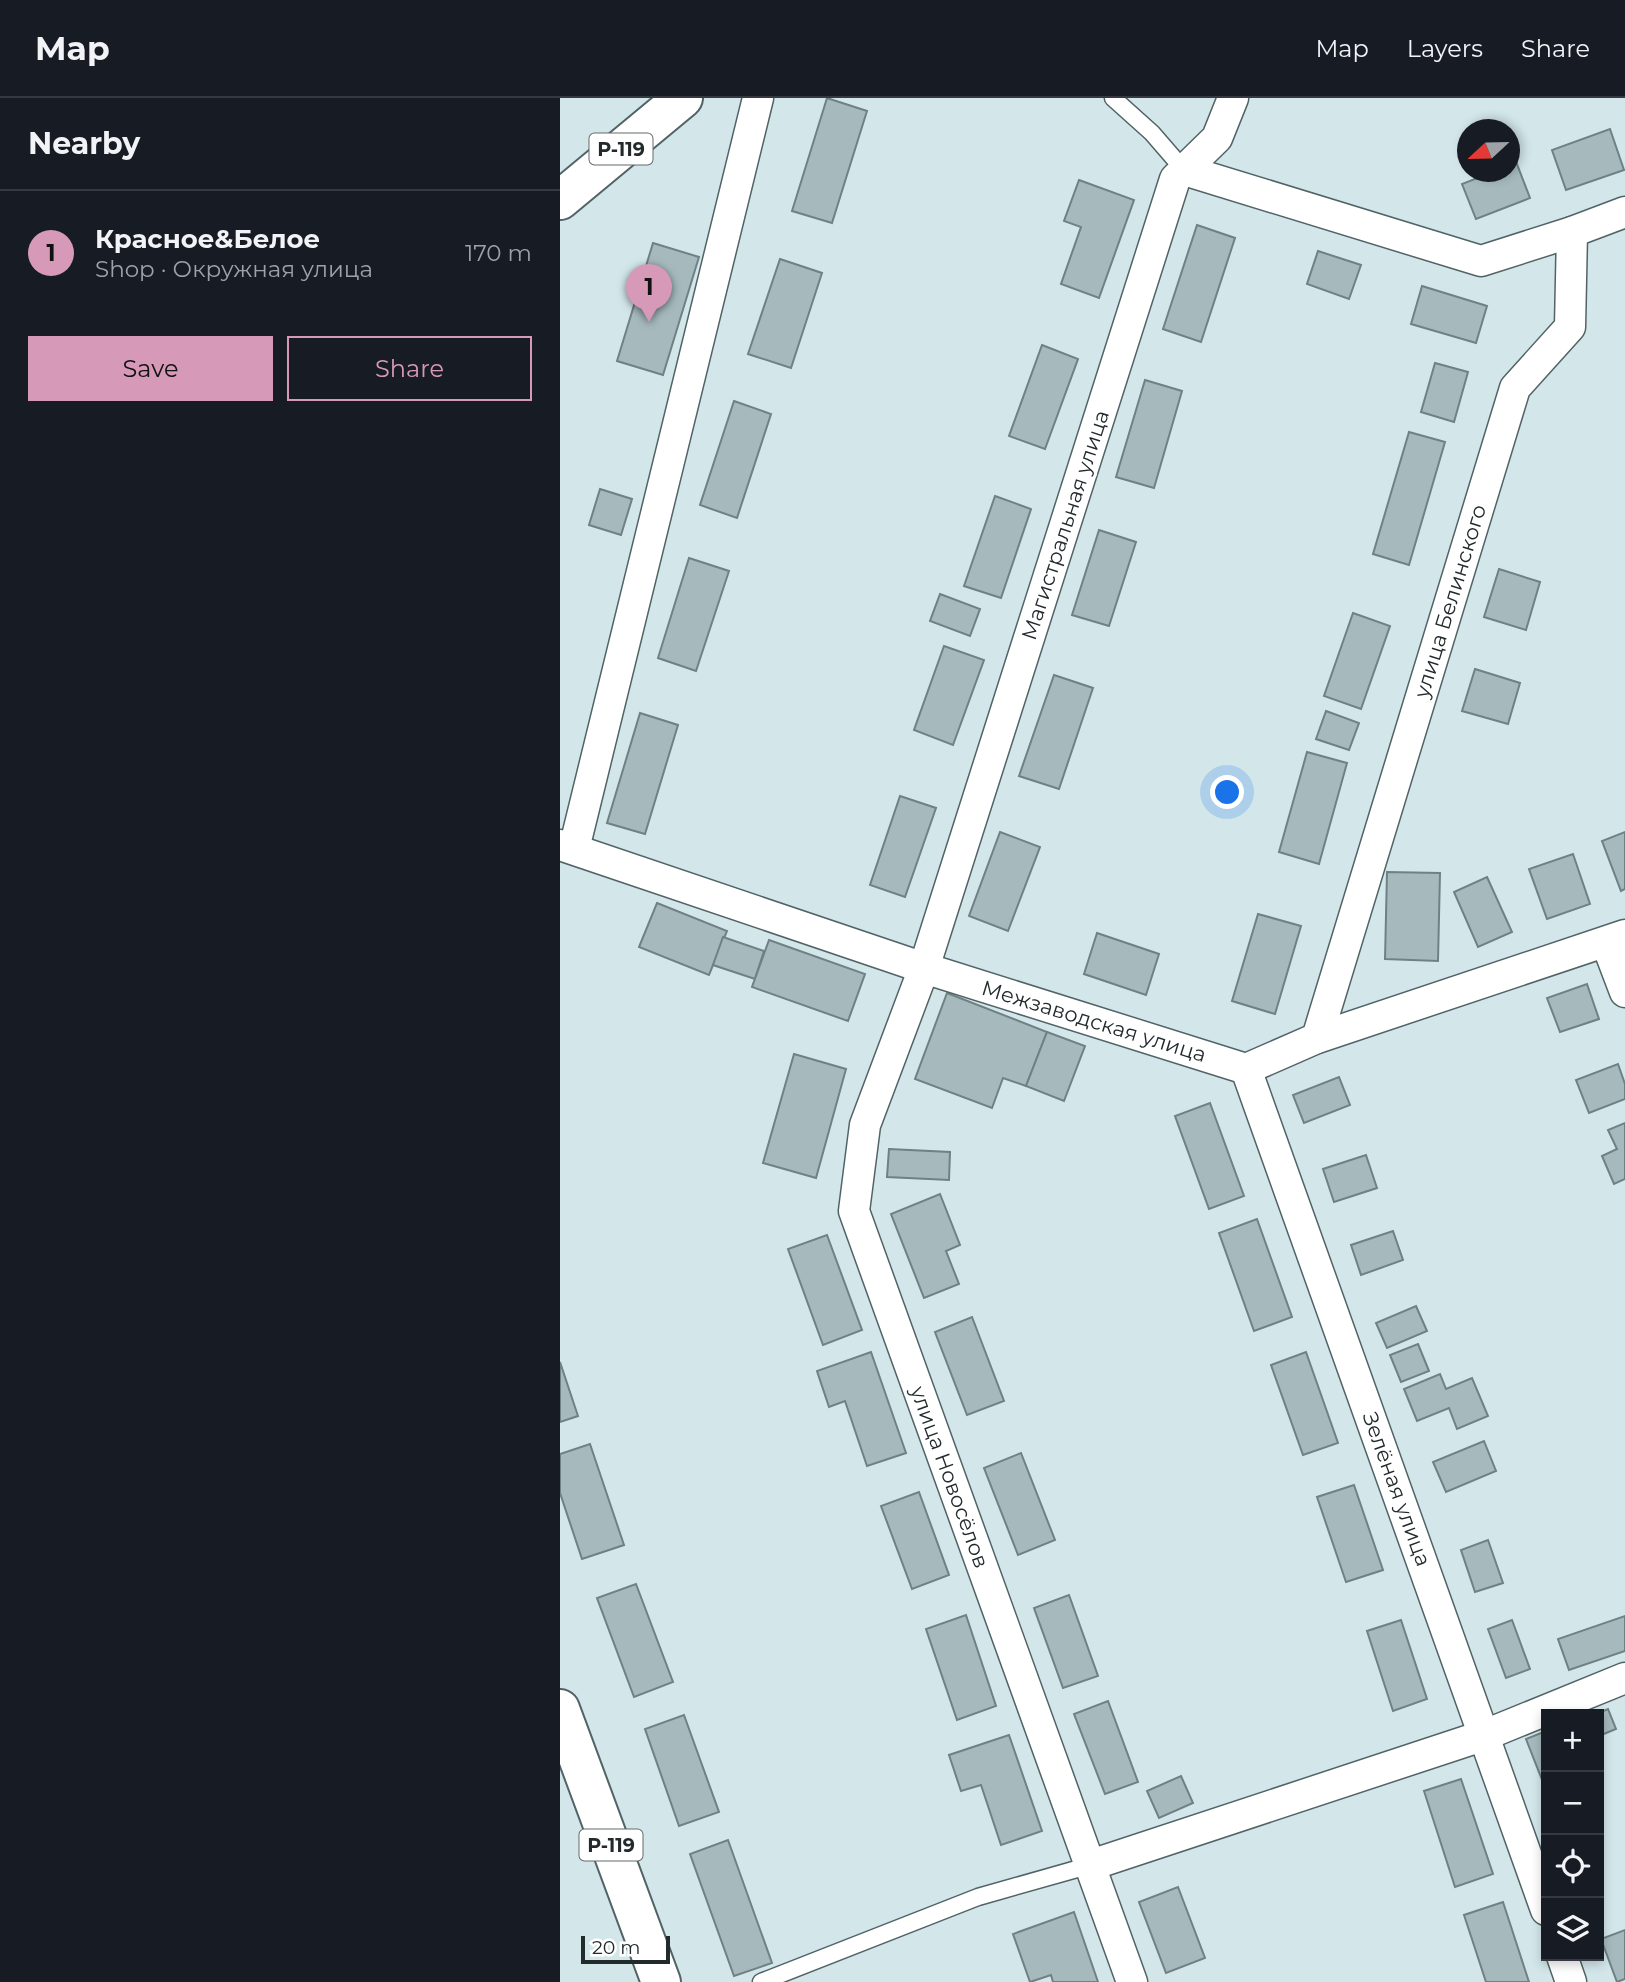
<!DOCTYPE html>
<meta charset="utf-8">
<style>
body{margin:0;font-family:Montserrat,sans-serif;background:#242831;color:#f1f3f6}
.controls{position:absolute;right:21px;bottom:21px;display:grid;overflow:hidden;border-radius:0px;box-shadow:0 4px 10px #0003}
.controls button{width:63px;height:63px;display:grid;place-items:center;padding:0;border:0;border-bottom:2px solid #363941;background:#171b24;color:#f1f3f6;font:35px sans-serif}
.compass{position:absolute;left:897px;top:21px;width:63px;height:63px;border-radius:50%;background:#171b24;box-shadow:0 4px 10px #0003;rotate:248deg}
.scale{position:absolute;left:21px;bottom:18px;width:89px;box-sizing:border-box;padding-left:7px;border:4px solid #222a2b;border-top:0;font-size:19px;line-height:24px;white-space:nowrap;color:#222a2b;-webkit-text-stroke:5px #fff;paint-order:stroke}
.you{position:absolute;left:668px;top:695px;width:24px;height:24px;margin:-18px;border:5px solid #fff;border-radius:50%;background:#1a73e8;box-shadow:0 0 0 10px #1a73e833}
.badge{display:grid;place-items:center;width:46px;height:46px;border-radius:50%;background:#d699b7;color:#111;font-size:23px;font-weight:700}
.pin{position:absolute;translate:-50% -58px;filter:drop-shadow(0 2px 4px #0008)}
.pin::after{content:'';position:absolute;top:37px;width:24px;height:21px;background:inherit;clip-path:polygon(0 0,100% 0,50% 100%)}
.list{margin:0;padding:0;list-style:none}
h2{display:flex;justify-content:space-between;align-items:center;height:91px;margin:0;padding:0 28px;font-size:30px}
h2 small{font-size:23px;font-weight:400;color:#9ea1a6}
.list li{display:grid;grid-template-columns:46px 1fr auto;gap:21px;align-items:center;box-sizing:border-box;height:126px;padding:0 28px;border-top:2px solid #363941}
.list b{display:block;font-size:26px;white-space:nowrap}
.list p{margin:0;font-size:23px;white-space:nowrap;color:#9ea1a6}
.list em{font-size:23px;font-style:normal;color:#9ea1a6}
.actions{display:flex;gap:14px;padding:21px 28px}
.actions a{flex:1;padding:16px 0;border:2px solid #d699b7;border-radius:0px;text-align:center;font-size:24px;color:#d699b7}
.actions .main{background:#d699b7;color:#111}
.icon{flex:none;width:38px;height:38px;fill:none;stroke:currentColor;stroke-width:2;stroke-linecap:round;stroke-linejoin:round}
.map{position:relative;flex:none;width:1065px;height:1884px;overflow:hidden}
header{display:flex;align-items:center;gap:42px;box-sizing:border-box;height:98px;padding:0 35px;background:#171b24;border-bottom:2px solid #363941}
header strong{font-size:33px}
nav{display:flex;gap:38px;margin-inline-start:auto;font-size:24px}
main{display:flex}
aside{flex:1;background:#171b24}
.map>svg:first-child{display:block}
.building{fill:#a6babd;stroke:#6f8184;stroke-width:2}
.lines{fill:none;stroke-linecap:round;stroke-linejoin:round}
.service-casing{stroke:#516366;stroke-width:19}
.minor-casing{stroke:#516366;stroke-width:33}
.trunk-casing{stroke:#516366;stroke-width:42}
.service{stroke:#fff;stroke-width:16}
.minor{stroke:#fff;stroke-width:30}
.trunk{stroke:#fff;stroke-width:38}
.labels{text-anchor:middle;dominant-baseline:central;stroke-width:6;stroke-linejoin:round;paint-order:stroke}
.shield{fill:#fff;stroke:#646a6b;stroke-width:2}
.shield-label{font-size:19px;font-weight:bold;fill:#222a2b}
.street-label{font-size:21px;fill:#222a2b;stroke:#fff}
</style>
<header>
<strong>Map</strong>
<nav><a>Map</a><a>Layers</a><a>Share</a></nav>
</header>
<main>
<aside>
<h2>Nearby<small></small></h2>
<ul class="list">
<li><span class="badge">1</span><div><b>Красное&amp;Белое</b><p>Shop · Окружная улица</p></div><em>170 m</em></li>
</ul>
<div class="actions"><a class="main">Save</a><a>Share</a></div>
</aside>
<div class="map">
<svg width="1065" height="1884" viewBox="0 0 1065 1884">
<rect width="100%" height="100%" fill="#d3e7ea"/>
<!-- building -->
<g class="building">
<polygon points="267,0 307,13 272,125 232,113"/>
<polygon points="1050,31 1064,72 1006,92 992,52"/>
<polygon points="950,48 970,100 916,121 902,86 915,81 912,74 950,74"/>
<polygon points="519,82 574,102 539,200 501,186 521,129 504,123"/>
<polygon points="637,127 675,140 641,244 603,231"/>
<polygon points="93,145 139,159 103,277 57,263"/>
<polygon points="758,153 801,167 789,201 747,186"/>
<polygon points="220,161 262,175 231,270 188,256"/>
<polygon points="862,188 927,208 916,245 851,226"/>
<polygon points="482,247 518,261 485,351 449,338"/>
<polygon points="875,265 908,274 894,324 861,314"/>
<polygon points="585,282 622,293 594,390 556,379"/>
<polygon points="174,303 211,316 177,420 140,407"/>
<polygon points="849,334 885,344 849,467 813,456"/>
<polygon points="40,391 72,401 61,437 29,427"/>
<polygon points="435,398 471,411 441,500 404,488"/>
<polygon points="539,432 576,444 549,528 512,517"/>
<polygon points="129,460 169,473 136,573 98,560"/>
<polygon points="939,471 980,484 966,532 924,519"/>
<polygon points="380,496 420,511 410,538 370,523"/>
<polygon points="793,515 830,528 801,611 764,598"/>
<polygon points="384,548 424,562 393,647 354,632"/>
<polygon points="915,571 960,585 948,626 902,613"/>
<polygon points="494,577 533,590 499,691 459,678"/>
<polygon points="766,613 799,625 789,652 756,641"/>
<polygon points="80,615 118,627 85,736 47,725"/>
<polygon points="747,654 787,665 759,766 719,754"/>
<polygon points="340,698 376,710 345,799 310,787"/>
<polygon points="440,734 480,749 448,833 409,818"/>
<polygon points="1065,734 1065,791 1061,793 1042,743"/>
<polygon points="1013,756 1030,806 987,821 969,771"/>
<polygon points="827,774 880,775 878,863 825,861"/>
<polygon points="927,779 952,834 918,849 894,794"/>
<polygon points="97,805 167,833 149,877 79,849"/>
<polygon points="698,816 741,828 715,916 672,903"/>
<polygon points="537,835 599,856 586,897 524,876"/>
<polygon points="163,839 204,853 195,881 153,867"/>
<polygon points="209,842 305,876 288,923 192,889"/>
<polygon points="1027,886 1039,921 1000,934 987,900"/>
<polygon points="387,895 487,934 466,988 443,980 432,1010 355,981"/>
<polygon points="487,934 525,948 504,1003 466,988"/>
<polygon points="234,956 286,971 256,1080 203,1065"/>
<polygon points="1058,966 1065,986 1065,1001 1029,1015 1016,982"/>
<polygon points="779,979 790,1007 744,1025 733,997"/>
<polygon points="650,1005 684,1098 649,1111 615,1018"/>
<polygon points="1065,1025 1065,1081 1054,1086 1042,1058 1057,1051 1048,1032"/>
<polygon points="329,1051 390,1054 389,1082 327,1079"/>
<polygon points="806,1057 817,1090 774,1104 763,1071"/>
<polygon points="380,1096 400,1147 386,1153 399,1186 364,1200 331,1116"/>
<polygon points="697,1121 732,1219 694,1233 659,1135"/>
<polygon points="833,1133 843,1162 801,1177 791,1147"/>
<polygon points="267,1137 302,1232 263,1247 228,1151"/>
<polygon points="856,1208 867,1233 827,1250 816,1225"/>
<polygon points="412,1219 444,1303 407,1317 375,1234"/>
<polygon points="858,1246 869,1273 841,1284 830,1257"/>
<polygon points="311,1254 346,1355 307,1368 285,1303 269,1309 257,1273"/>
<polygon points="746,1254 778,1345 743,1357 711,1267"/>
<polygon points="0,1264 18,1318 0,1324"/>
<polygon points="880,1276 886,1291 912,1280 928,1318 897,1331 889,1310 857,1323 844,1291"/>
<polygon points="924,1343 936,1373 886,1394 873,1364"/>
<polygon points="30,1346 64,1447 22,1461 0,1395 0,1356"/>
<polygon points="461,1355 495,1442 458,1457 424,1370"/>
<polygon points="794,1387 823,1472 786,1484 757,1399"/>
<polygon points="359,1394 389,1477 352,1491 321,1408"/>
<polygon points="928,1442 943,1485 915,1494 901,1452"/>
<polygon points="76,1486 113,1584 74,1599 37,1500"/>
<polygon points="509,1497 538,1578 503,1590 474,1510"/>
<polygon points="406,1517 436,1608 397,1622 366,1531"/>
<polygon points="1065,1518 1065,1553 1009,1572 998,1541"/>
<polygon points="841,1522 867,1601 833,1613 807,1533"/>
<polygon points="952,1522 970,1571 946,1580 928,1531"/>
<polygon points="548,1603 578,1684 545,1696 514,1616"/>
<polygon points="1048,1611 1056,1631 1039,1638 1039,1616 1036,1616"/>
<polygon points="124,1617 159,1714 119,1728 85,1631"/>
<polygon points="986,1633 986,1692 966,1641"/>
<polygon points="449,1637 482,1733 441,1747 421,1687 401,1693 389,1657"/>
<polygon points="621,1678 633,1705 599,1720 587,1693"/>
<polygon points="901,1681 933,1776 895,1789 864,1693"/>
<polygon points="168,1742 212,1865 174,1878 130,1756"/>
<polygon points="618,1789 645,1860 606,1875 579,1804"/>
<polygon points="943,1804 969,1884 926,1884 904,1817"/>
<polygon points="514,1814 538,1884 493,1884 491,1877 470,1884 453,1836"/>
<polygon points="1065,1832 1065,1881 1057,1884 1041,1841"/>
</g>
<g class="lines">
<defs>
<g id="service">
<polyline points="553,0 592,35 624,72"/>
<polyline points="201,1884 418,1799 531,1767"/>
</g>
<g id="minor">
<polyline points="624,72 921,163 1012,134"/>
<polyline points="0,747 364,870 686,971 757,940 1065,837"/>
<polyline points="14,751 198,0"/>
<polyline points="1046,844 1065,894"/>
<polyline points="757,940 955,290 1010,229 1012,134 1065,114"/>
<polyline points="686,971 986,1812"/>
<polyline points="531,1767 925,1637 1065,1580"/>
<polyline points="1002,1858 1011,1884"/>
<polyline points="572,1884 294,1113 305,1027 364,870 615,81 657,40 673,0"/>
</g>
<g id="trunk">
<polyline points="0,102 123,0"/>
<polyline points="0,1611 101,1884"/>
</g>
</defs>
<!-- service casing -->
<use href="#service" class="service-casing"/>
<!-- minor casing -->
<use href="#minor" class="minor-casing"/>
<!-- trunk casing -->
<use href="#trunk" class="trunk-casing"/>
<!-- service -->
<use href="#service" class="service"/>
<!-- minor -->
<use href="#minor" class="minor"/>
<!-- trunk -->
<use href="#trunk" class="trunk"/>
</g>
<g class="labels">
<!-- shield labels -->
<g class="shield">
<rect x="29.5" y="35.5" width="63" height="31" rx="5"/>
<rect x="19.5" y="1731.5" width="63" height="31" rx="5"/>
</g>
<g class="shield-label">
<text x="61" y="51">Р-119</text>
<text x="51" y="1747">Р-119</text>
</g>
<!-- street labels -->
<g class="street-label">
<text transform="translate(505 427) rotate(-72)">Магистральная улица</text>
<text transform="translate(890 503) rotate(-73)">улица Белинского</text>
<text transform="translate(534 923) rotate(17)">Межзаводская улица</text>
<text transform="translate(390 1379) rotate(70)">улица Новосёлов</text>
<text transform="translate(837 1391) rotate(70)">Зелёная улица</text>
</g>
</g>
</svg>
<div class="controls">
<button>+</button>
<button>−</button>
<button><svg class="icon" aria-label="locate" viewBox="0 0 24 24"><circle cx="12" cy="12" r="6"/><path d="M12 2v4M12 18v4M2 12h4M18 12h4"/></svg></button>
<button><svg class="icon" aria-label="layers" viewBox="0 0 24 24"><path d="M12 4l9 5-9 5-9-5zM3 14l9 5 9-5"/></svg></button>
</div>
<svg class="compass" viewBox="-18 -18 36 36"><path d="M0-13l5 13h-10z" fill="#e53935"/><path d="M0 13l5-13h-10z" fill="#9ea1a6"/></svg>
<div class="scale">20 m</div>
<div class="you"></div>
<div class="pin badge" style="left:89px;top:224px">1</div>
</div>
</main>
